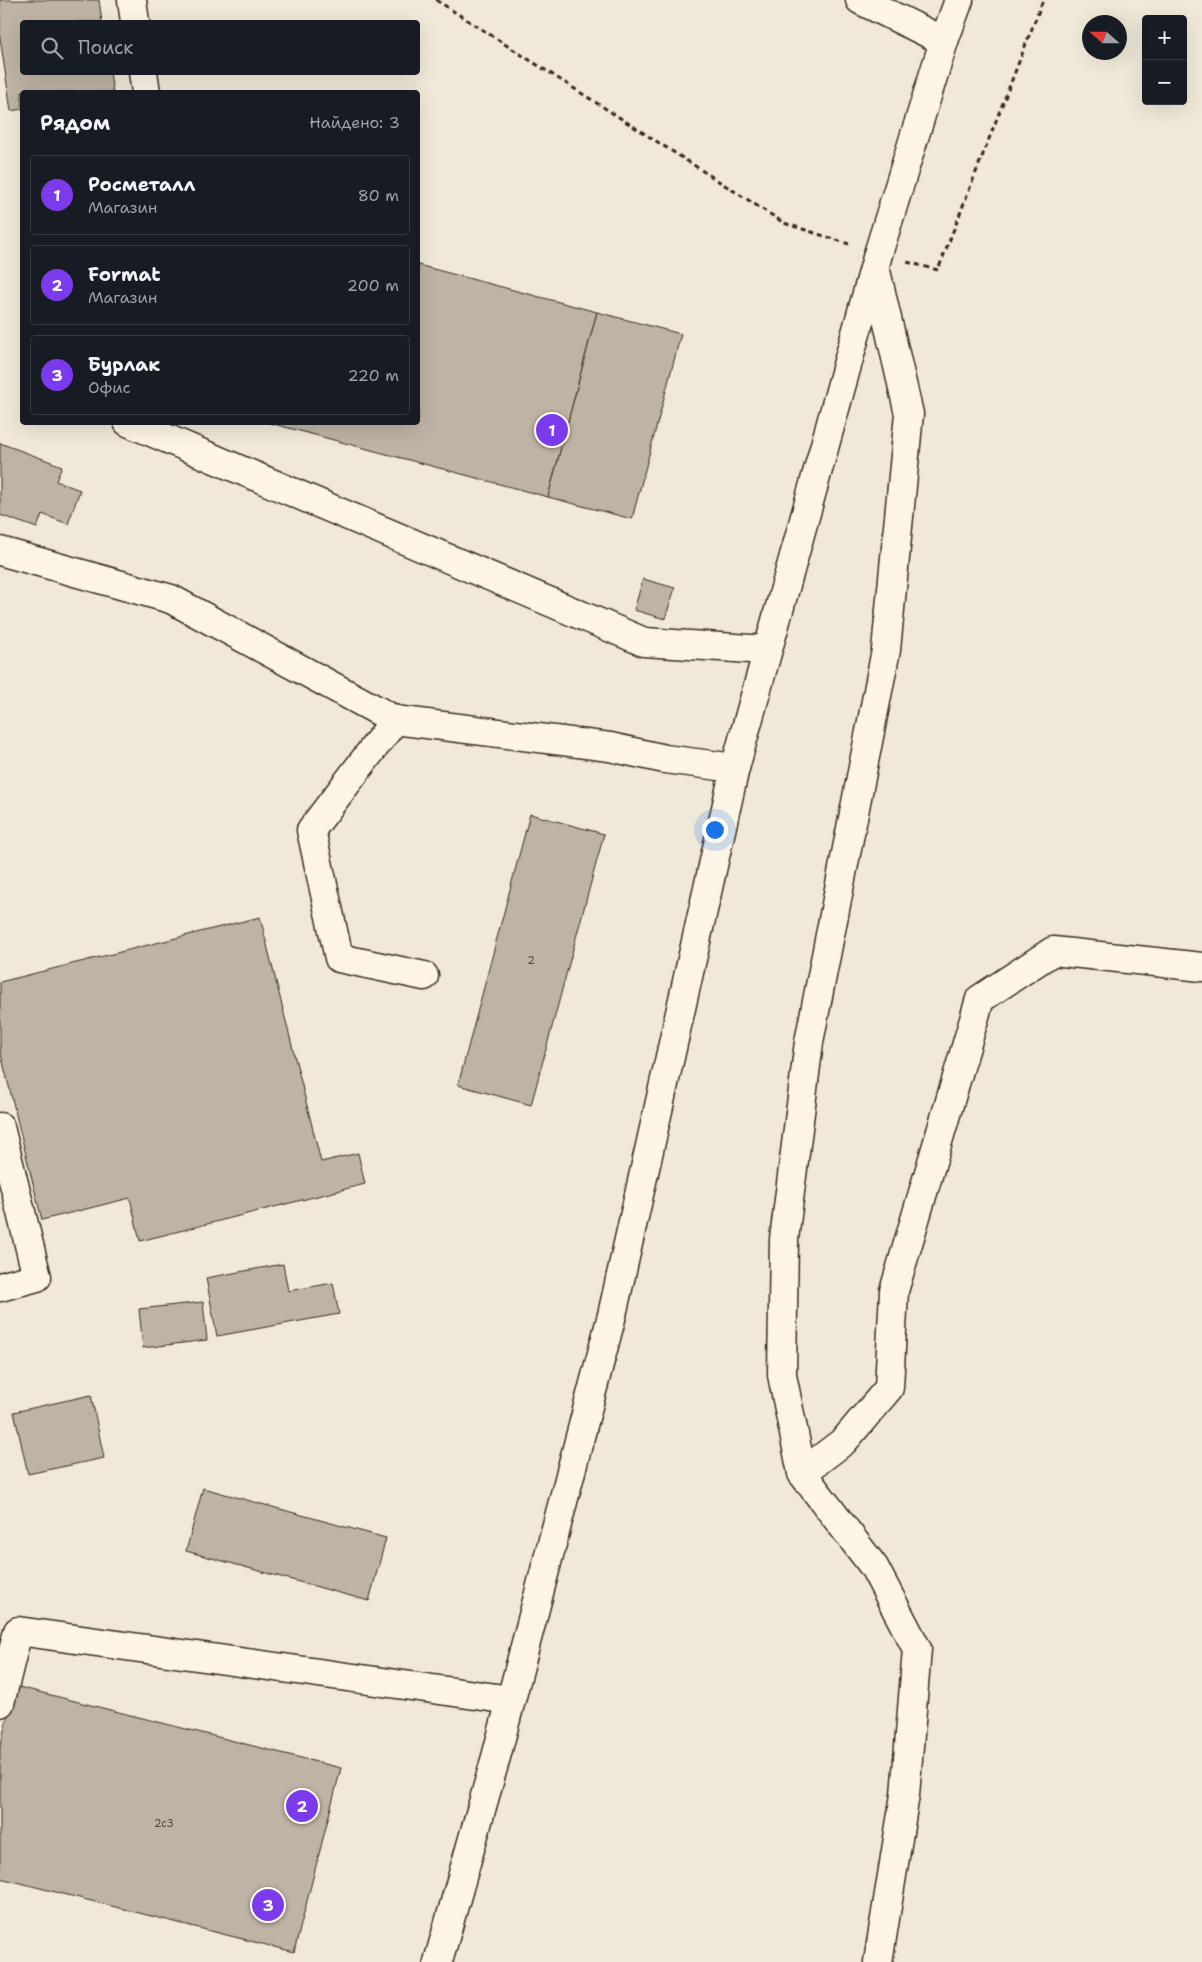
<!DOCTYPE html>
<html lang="ru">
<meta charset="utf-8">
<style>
body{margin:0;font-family:"Shantell Sans",sans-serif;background:#20242c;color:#f1f3f6}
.controls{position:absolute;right:15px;top:15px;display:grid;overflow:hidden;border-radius:5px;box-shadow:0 5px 20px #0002}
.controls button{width:45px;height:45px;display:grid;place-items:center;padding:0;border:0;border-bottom:1px solid #363941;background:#171b24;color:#f1f3f6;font:25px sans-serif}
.compass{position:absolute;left:1082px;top:15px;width:45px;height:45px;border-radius:50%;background:#171b24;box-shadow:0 5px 20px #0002;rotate:291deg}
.you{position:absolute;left:714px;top:829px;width:18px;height:18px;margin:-12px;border:4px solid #fff;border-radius:50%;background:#1a73e8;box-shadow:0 0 0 8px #1a73e833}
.badge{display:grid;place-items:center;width:32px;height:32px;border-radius:50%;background:#7c3aed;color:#fff;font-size:16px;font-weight:700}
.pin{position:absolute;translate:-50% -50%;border:2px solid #fff;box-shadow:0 1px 5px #0006}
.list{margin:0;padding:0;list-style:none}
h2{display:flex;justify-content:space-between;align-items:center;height:65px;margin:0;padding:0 20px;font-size:21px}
h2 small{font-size:16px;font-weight:400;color:#9ea1a6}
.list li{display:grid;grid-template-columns:32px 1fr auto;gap:15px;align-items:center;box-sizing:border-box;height:80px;margin:0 10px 10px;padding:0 10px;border:1px solid #363941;border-radius:5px}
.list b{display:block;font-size:19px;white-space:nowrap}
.list p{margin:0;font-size:16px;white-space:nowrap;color:#9ea1a6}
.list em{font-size:16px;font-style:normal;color:#9ea1a6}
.icon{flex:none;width:28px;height:28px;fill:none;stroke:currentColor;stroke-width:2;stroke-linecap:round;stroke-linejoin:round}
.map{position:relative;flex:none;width:1202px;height:1962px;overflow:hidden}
.search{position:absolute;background:#171b24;box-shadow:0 5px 20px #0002;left:20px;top:20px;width:400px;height:55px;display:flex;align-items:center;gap:12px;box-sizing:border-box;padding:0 18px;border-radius:5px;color:#9ea1a6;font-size:19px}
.panel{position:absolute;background:#171b24;box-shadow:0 5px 20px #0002;left:20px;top:90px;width:400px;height:335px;border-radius:5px}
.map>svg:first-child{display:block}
.building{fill:#beb3a4;stroke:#3b2a1e}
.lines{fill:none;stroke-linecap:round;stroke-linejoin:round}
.minor-casing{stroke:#3b2a1e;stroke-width:31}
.path{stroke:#3b2a1e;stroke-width:3;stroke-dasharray:5 4;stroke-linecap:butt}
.minor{stroke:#fcf5e5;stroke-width:28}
.labels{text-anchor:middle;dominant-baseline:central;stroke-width:4;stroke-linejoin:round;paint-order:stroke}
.number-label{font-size:11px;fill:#5c4c40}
</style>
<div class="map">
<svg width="1202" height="1962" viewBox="0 0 1202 1962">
<rect width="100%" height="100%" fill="#f0e9d9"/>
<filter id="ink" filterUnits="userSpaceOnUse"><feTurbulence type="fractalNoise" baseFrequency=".02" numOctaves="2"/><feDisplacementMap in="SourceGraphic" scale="10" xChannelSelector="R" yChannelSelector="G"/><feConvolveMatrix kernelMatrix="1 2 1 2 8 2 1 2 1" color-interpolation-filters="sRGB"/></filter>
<g filter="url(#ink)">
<!-- building -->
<g class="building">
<polygon points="0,0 99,0 102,22 22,22 22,72 110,72 113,92 22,92 22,109 11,111 0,38"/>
<polygon points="418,265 597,312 548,497 266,422 418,422"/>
<polygon points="597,312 681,334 632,519 548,497"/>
<polygon points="0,443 62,466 56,481 80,490 68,524 42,514 37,528 0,515"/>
<polygon points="643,579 675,588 665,619 634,610"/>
<polygon points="530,814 604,834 531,1105 458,1085"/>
<polygon points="260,917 321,1162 358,1153 365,1184 140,1241 130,1198 42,1220 0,1050 0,982"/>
<polygon points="283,1264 288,1291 333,1283 339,1314 217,1336 206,1278"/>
<polygon points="203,1302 207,1340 143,1348 139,1309"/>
<polygon points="91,1395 104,1458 28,1474 14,1412"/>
<polygon points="203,1488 386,1538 369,1601 186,1551"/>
<polygon points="15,1686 341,1768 294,1952 0,1878 0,1747"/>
</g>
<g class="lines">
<defs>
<g id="minor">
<polyline points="132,0 135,22"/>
<polyline points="860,0 944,41"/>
<polyline points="143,72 146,92"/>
<polyline points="876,271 909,414 886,650 809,1042 784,1239 782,1375 802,1473 874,1567 917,1649 905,1795 878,1962"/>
<polyline points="128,422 644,642 766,650"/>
<polyline points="0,551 171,599 395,720"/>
<polyline points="424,976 339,958 311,830 395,720 610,747 665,759 735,768"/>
<polyline points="0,1127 37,1277 0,1287"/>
<polyline points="802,1473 844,1441 889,1388 894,1291 980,999 1053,951 1202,967"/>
<polyline points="0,1703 18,1631 511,1700"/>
<polyline points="438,1962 496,1757 612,1315 735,768 878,254 944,41 959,0"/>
</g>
</defs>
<!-- minor casing -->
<use href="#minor" class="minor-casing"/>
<!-- path -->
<g class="path">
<polyline points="436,0 784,223 849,244"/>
<polyline points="907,262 938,270 1043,0"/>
</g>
<!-- minor -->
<use href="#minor" class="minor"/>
</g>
</g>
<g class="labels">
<!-- number labels -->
<g class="number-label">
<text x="531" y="960">2</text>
<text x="164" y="1823">2с3</text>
</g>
</g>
</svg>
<div class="controls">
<button>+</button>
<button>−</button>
</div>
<svg class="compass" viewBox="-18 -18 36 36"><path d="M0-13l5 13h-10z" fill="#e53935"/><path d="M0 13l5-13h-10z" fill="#9ea1a6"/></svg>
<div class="you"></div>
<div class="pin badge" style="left:552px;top:430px">1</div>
<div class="pin badge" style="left:302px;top:1806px">2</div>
<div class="pin badge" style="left:268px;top:1905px">3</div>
<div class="search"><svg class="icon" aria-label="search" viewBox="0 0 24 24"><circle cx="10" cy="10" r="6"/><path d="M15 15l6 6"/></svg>Поиск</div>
<section class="panel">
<h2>Рядом<small>Найдено: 3</small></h2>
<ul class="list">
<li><span class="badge">1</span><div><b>Росметалл</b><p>Магазин</p></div><em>80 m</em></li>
<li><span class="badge">2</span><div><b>Format</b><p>Магазин</p></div><em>200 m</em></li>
<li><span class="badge">3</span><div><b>Бурлак</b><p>Офис</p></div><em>220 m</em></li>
</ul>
</section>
</div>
